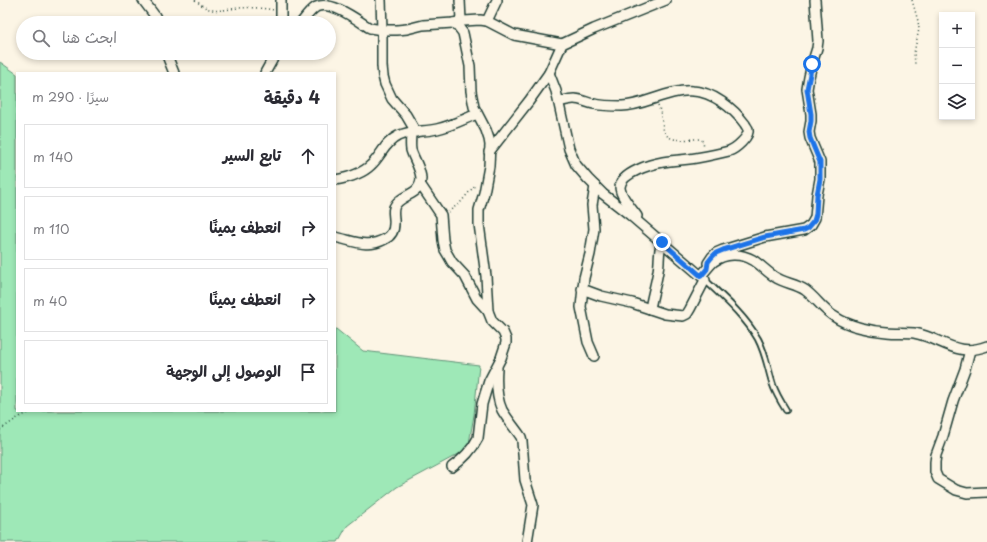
<!DOCTYPE html>
<html lang="ar">
<meta charset="utf-8">
<style>
body{margin:0;font-family:"Playpen Sans","Playpen Sans Arabic",sans-serif;background:#f7f7f7;color:#2b2b33;direction:rtl}
.controls{position:absolute;right:12px;top:12px;display:grid;overflow:hidden;border-radius:0px;box-shadow:0 2px 6px #0003}
.controls button{width:36px;height:36px;display:grid;place-items:center;padding:0;border:0;border-bottom:1px solid #e1e1e2;background:#fff;color:#2b2b33;font:20px sans-serif}
.stop{position:absolute;width:12px;height:12px;margin:-9px;border:3px solid #1a73e8;border-radius:50%;background:#fff}
.stop.end{background:#1a73e8;border-color:#fff;box-shadow:0 1px 4px #0008}
.list{margin:0;padding:0;list-style:none}
h2{display:flex;justify-content:space-between;align-items:center;height:52px;margin:0;padding:0 16px;font-size:17px}
h2 small{font-size:13px;font-weight:400;color:#7c7c81}
.list li{display:grid;grid-template-columns:26px 1fr auto;gap:12px;align-items:center;box-sizing:border-box;height:64px;margin:0 8px 8px;padding:0 8px;border:1px solid #e1e1e2;border-radius:0px}
.list b{display:block;font-size:15px;white-space:nowrap}
.list em{font-size:13px;font-style:normal;color:#7c7c81}
.icon{flex:none;width:22px;height:22px;fill:none;stroke:currentColor;stroke-width:2;stroke-linecap:round;stroke-linejoin:round}
.map{position:relative;flex:none;width:987px;height:542px;overflow:hidden;direction:ltr}
.search{position:absolute;background:#fff;box-shadow:0 2px 6px #0003;left:16px;top:16px;width:320px;height:44px;display:flex;align-items:center;gap:10px;box-sizing:border-box;padding:0 14px;border-radius:22px;color:#7c7c81;font-size:15px}
.panel{position:absolute;background:#fff;box-shadow:0 2px 6px #0003;left:16px;top:72px;width:320px;height:340px;border-radius:0px;direction:rtl}
.map>svg:first-child{display:block}
.green{fill:#9ee8b7;stroke:#5e9276}
.lines{fill:none;stroke-linecap:round;stroke-linejoin:round}
.lane-casing{stroke:#1f3d34;stroke-width:8}
.street-casing{stroke:#1f3d34;stroke-width:12}
.path{stroke:#1f3d34;stroke-width:1.5;stroke-dasharray:1 3;stroke-linecap:butt}
.lane{stroke:#fcf5e5;stroke-width:4.5}
.street{stroke:#fcf5e5;stroke-width:9}
.route{stroke:#1a73e8;stroke-width:5}
</style>
<div class="map">
<svg width="987" height="542" viewBox="0 0 987 542">
<rect width="100%" height="100%" fill="#fcf5e5"/>
<filter id="ink" filterUnits="userSpaceOnUse"><feTurbulence type="fractalNoise" baseFrequency=".025" numOctaves="2"/><feDisplacementMap in="SourceGraphic" scale="8" xChannelSelector="R" yChannelSelector="G"/><feConvolveMatrix kernelMatrix="1 2 1 2 8 2 1 2 1" color-interpolation-filters="sRGB"/></filter>
<g filter="url(#ink)">
<!-- green -->
<polygon class="green" points="0,62 17,74 17,411 335,411 335,329 336,329 363,351 479,365 474,415 468,449 397,487 347,526 338,542 0,542"/>
<g class="lines">
<defs>
<path id="lane" d="M 705,280 C 724,298 745,316 758,339 C 766,354 768,370 773,385 C 776,394 781,402 786,410"/>
<g id="street">
<polyline points="143,0 155,16 158,23"/>
<polyline points="381,0 382,30 382,66 383,76 385,84 392,99 406,115 416,132"/>
<polyline points="460,0 461,21"/>
<polyline points="487,21 497,0"/>
<polyline points="281,23 281,0"/>
<path d="M 301,23 C 305,18 310,11 316,7 C 332,0 357,20 370,28 L 382,30 L 397,30 L 407,29 L 423,25 L 453,23 L 464,21 L 480,20 L 487,21 L 514,35 L 562,44"/>
<polyline points="166,53 174,73"/>
<polyline points="265,73 276,53"/>
<path d="M 549,73 L 556,91 L 569,149 L 576,165 L 588,179 L 603,194 L 630,215 L 701,276 C 705,271 709,266 713,262 C 725,253 741,253 753,260 C 761,265 767,272 775,277 C 784,283 796,284 805,290 C 816,298 823,310 835,317 C 848,326 871,331 887,332 C 896,333 905,332 914,333 C 943,338 955,358 987,346"/>
<path d="M 559,102 C 564,101 568,99 574,99 C 581,99 587,103 594,104 C 603,106 613,106 622,106 C 644,106 668,89 693,91 C 713,92 733,108 745,124 C 746,126 747,127 748,129 C 750,137 735,149 729,151 C 718,154 707,156 696,158 C 685,160 674,160 663,162 C 651,164 621,173 620,187 C 620,196 632,209 637,216"/>
<polyline points="489,152 529,101 549,73 562,44 594,29 666,0"/>
<path d="M 335,180 C 347,178 362,174 371,165 C 381,156 385,142 398,136 C 410,130 424,132 437,129 C 451,126 464,119 477,114"/>
<polyline points="420,184 441,215 443,240 445,250 448,255 452,262 465,276 477,299 488,311"/>
<path d="M 335,237 C 354,241 367,249 385,239 C 391,236 394,231 394,224 C 395,217 391,210 396,204 C 405,193 420,195 421,179 C 421,169 414,160 411,150 C 410,144 411,138 411,132"/>
<polyline points="708,263 712,257 716,253 723,250 765,237 804,230 811,225 815,218 817,195 820,179 820,162 810,138 809,132 811,121 811,114 807,89 809,77 812,64 817,48 818,41 815,0"/>
<polyline points="582,289 601,296 632,303 665,314 683,316 687,314 690,309 705,280"/>
<path d="M 650,309 C 652,296 656,284 658,271 C 660,261 658,251 662,242"/>
<polyline points="970,350 965,369 953,401 943,436 936,455 935,462 935,472 938,479 956,490 967,493 987,492"/>
<polyline points="594,356 588,342 581,307 584,278 590,254 594,229 592,205 595,186"/>
<path d="M 497,368 C 496,382 496,397 502,410 C 507,419 515,428 521,437 L 522,441 L 525,480 L 533,505 L 527,542"/>
<path d="M 452,467 C 462,460 472,450 478,438 L 482,404 L 485,394 L 489,381 L 501,358 L 506,343 L 506,339 L 503,332 L 492,321 L 488,311 L 486,276 L 479,224 L 479,210 L 484,193 L 489,166 L 490,145 L 489,139 L 486,130 L 474,107 L 471,91 L 470,66 L 463,33 L 457,25 L 453,23"/>
</g>
</defs>
<!-- lane casing -->
<use href="#lane" class="lane-casing"/>
<!-- street casing -->
<use href="#street" class="street-casing"/>
<!-- path -->
<g class="path">
<path d="M 195,0 C 212,15 219,10 239,8 C 250,7 263,8 274,10"/>
<polyline points="912,0 918,21 919,29 914,53 915,64"/>
<path d="M 658,105 C 661,112 661,119 663,127 C 665,144 685,139 698,139 L 703,141 L 704,147"/>
<polyline points="448,212 460,203 476,184"/>
<polyline points="0,430 19,417 33,411"/>
</g>
<!-- lane -->
<use href="#lane" class="lane"/>
<!-- street -->
<use href="#street" class="street"/>
</g>
</g>
<g class="lines" filter="url(#ink)">
<!-- route -->
<polyline class="route" points="662,242 701,276 707,269 708,262 712,257 716,253 723,250 765,237 804,230 808,228 814,221 816,214 817,195 820,179 820,162 817,155 810,138 809,132 811,121 811,114 807,89 812,64"/>
</g>
</svg>
<div class="controls">
<button>+</button>
<button>−</button>
<button><svg class="icon" aria-label="layers" viewBox="0 0 24 24"><path d="M12 4l9 5-9 5-9-5zM3 14l9 5 9-5"/></svg></button>
</div>
<div class="stop" style="left:812px;top:64px"></div>
<div class="stop end" style="left:662px;top:242px"></div>
<div class="search"><svg class="icon" aria-label="search" viewBox="0 0 24 24"><circle cx="10" cy="10" r="6"/><path d="M15 15l6 6"/></svg>ابحث هنا</div>
<section class="panel">
<h2>4 دقيقة<small>سيرًا · 290 m</small></h2>
<ul class="list">
<li><svg class="icon" aria-label="ahead" viewBox="0 0 24 24"><path d="M12 20V5M6 11l6-6 6 6"/></svg><div><b>تابع السير</b></div><em>140 m</em></li>
<li><svg class="icon" aria-label="right" viewBox="0 0 24 24"><path d="M7 20v-9h11M14 6l5 5-5 5"/></svg><div><b>انعطف يمينًا</b></div><em>110 m</em></li>
<li><svg class="icon" aria-label="right" viewBox="0 0 24 24"><path d="M7 20v-9h11M14 6l5 5-5 5"/></svg><div><b>انعطف يمينًا</b></div><em>40 m</em></li>
<li><svg class="icon" aria-label="arrive" viewBox="0 0 24 24"><path d="M6 21V4h12l-3 4 3 4H6"/></svg><div><b>الوصول إلى الوجهة</b></div></li>
</ul>
</section>
</div>
